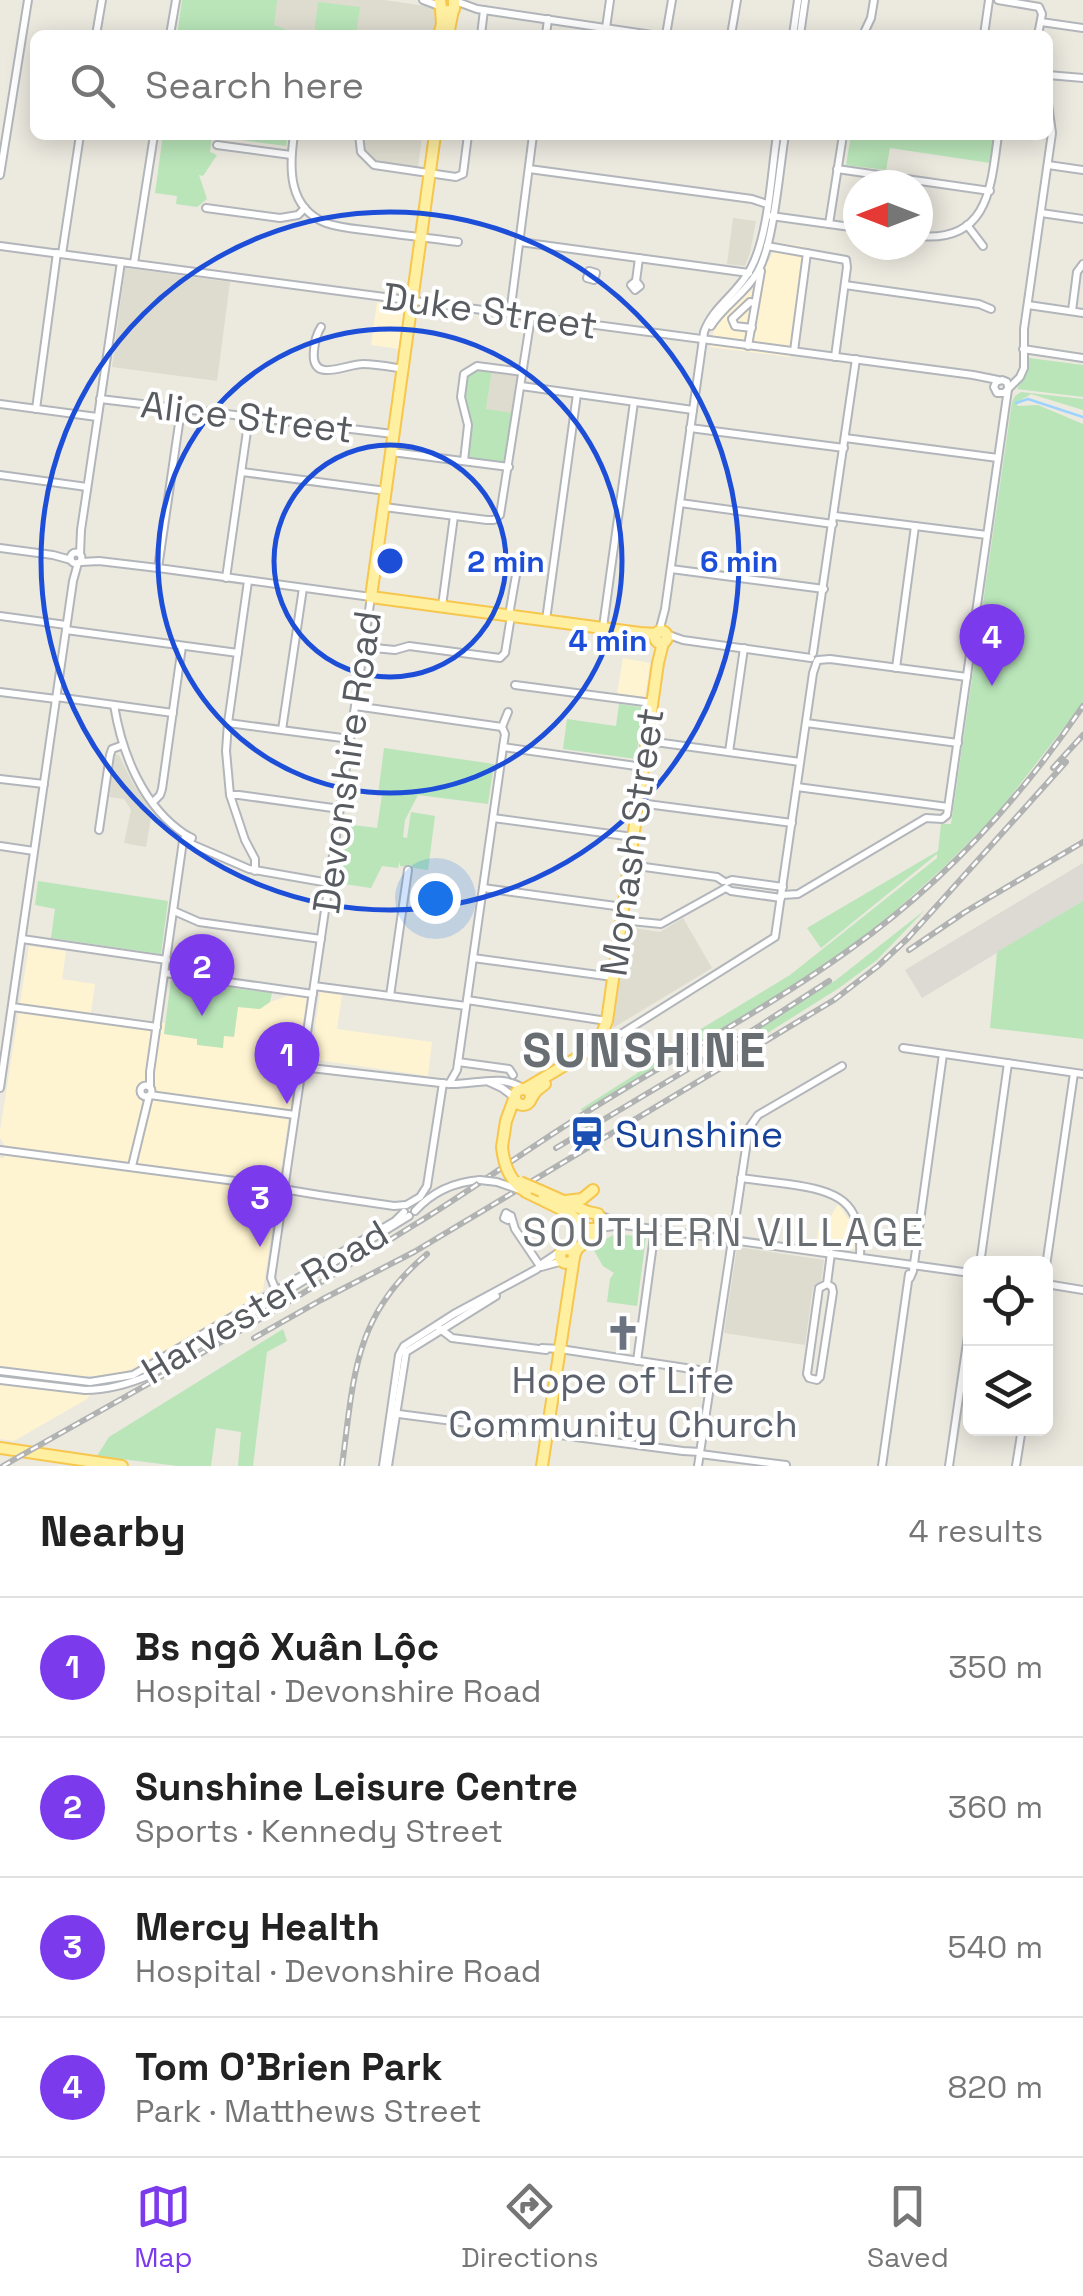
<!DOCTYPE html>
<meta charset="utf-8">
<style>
body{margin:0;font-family:"Space Grotesk",sans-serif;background:#f2f2f2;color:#222}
.controls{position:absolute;right:30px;bottom:30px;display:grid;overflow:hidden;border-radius:15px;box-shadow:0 5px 25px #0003}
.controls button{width:90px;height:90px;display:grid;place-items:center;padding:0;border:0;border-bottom:2px solid #e0e0e0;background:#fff;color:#222;font:50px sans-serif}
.compass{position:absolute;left:843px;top:170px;width:90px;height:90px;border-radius:50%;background:#fff;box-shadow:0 5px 25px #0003;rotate:270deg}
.you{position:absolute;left:435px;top:898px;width:35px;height:35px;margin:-25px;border:8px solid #fff;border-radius:50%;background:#1a73e8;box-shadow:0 0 0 15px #1a73e833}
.badge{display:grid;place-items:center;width:65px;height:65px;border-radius:50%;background:#7c3aed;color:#fff;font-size:32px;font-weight:700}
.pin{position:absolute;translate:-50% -82px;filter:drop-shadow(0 2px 5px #0008)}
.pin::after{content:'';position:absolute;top:52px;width:35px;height:30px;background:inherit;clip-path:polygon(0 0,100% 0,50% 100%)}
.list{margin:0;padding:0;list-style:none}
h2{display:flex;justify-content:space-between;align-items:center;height:130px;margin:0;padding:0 40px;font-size:42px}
h2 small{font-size:32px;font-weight:400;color:#767676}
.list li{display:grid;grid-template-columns:65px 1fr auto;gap:30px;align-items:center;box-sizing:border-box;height:140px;padding:0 40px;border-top:2px solid #e0e0e0}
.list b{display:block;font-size:38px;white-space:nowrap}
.list p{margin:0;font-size:32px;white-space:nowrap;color:#767676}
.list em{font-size:32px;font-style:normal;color:#767676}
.icon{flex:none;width:55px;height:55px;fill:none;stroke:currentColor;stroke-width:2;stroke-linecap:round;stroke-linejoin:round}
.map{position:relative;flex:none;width:1083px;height:1466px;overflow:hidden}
.search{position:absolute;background:#fff;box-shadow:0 5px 25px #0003;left:30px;right:30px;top:30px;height:110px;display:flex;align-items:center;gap:25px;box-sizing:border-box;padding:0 35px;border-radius:15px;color:#767676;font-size:38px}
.sheet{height:690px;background:#fff}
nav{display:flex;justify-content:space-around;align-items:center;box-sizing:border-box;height:140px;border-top:2px solid #e0e0e0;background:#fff;font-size:28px;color:#767676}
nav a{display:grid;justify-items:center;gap:5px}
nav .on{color:#7c3aed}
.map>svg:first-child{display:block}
.commercial{fill:#fff4d1}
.industrial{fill:#dcdad3}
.education{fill:#dedbcf}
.green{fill:#b9e5b9}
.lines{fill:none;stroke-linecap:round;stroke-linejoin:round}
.stream{stroke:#9cd4ff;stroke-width:2.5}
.minor-casing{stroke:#b2b6bb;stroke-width:10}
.major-casing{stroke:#f7c64d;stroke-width:14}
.minor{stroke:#fff;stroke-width:6}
.major{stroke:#ffefa1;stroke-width:10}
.rail-casing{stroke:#b1b2b2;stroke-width:6}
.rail{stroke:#fff;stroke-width:2.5;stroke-dasharray:8;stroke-linecap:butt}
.minor-bridge-casing{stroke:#b2b6bb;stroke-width:10;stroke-linecap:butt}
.major-bridge-casing{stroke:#f7c64d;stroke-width:14;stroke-linecap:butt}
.minor-bridge{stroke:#fff;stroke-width:6}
.major-bridge{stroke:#ffefa1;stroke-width:10}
.ring{fill:none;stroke:#1d4ed8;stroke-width:5}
.labels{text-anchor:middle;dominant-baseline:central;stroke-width:8;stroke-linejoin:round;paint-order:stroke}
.street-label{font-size:38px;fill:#585c61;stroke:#fff}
.transit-label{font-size:38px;fill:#164399;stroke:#fff;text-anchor:start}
.worship-label{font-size:38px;fill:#5b616d;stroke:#fff}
.neighbourhood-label{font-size:40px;letter-spacing:2.5px;fill:#696e73;stroke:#fff}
.district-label{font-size:48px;font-weight:bold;letter-spacing:2.5px;fill:#696e73;stroke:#fff}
.centre{fill:#1d4ed8;stroke:#fff;stroke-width:5}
.ring-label{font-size:30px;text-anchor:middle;font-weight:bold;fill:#1d4ed8;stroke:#fff;stroke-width:8;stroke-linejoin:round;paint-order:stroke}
</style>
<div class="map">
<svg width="1083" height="1466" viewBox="0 0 1083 1466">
<rect width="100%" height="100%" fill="#ece9df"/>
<!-- commercial -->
<g class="commercial">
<polygon points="778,243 803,246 790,357 710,347 714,329 728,310 754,288"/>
<polygon points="377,302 406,306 400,349 371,345"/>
<polygon points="623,658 650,663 645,698 617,694"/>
<polygon points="29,946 66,951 62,979 95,984 91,1013 165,1023 164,1034 198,1039 197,1044 224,1035 234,1036 238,1006 260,1009 270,1002 308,989 263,1290 229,1314 150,1362 127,1371 102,1376 77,1376 0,1366 0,1158 4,1158 4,1144 0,1138 0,1131"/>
<polygon points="320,992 342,995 337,1029 432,1042 428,1076 311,1059"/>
<polygon points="838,1204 852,1224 855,1249 816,1244 820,1222 827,1223"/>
<polygon points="0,1382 92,1392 87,1399 14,1441 0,1439"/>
</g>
<!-- industrial -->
<polygon class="industrial" points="1083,863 1083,901 922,998 905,970"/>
<!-- education -->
<g class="education">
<polygon points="240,0 384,0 433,7 437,15 434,35 302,35 239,13"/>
<polygon points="362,135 422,135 418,168 374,162 365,154 362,147"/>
<polygon points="733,218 756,221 750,253 745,266 727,264"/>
<polygon points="125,268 230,282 217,381 112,367"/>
<polygon points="492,371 518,375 513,413 486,410"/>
<polygon points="115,754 119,755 132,782 152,812 146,847 124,843 131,810 124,799 109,797"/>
<polygon points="683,918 712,968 613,1028 627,927 660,932"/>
<polygon points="737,1247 824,1260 821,1281 813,1287 805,1345 724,1333"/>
</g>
<!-- green -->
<g class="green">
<polygon points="182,0 277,0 274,25 302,35 177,35"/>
<polygon points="318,2 360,7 356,35 314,35"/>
<polygon points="163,135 288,135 286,146 212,136 210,152 217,155 203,176 199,175 207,199 197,207 176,204 177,196 155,193"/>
<polygon points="851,135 994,135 990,163 890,148 886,170 846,165"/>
<polygon points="1029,358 1083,365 1083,397 1017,389 1028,371"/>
<path d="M 472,370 L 492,371 L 486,409 L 513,413 L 506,463 L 473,460 L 469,457 C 468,446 471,435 471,424 C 470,403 455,387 472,370 Z"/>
<polygon points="1021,392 1083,399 1083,410 1031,394 1016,403 1018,406 1038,405 1083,424 1083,702 1080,707 996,815 944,867 894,912 850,947 792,986 583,1112 581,1109 636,1074 653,1058 790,975 937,858 937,854 821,948 807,928 938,851 941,824 951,824 1012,402 1015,396"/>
<polygon points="619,704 641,707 643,710 636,759 563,749 567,719 616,726"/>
<polygon points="384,748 494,764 488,804 418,795 405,820 403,837 407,838 411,812 435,816 428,870 400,866 400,861 398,868 382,866 371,888 337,883 345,824 377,828 382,795 378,794"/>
<polygon points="38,881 168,901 161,954 51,938 55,909 35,905"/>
<polygon points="1083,901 1083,1039 990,1028 997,952"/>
<polygon points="925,910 877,960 839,988 709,1070 705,1062 836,980"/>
<polygon points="171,980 272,993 270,1002 260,1009 238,1007 234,1037 224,1036 223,1048 197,1045 197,1039 164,1034"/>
<polygon points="615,1234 646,1237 637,1306 607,1302 610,1279 614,1273 603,1266 592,1247"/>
<polygon points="283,1329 287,1341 267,1352 253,1466 238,1466 241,1432 216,1428 211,1466 178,1466 97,1456 109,1437"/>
</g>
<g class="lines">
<!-- stream -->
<polyline class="stream" points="1016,403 1028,399 1083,417"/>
<defs>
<g id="minor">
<polyline points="423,0 439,6"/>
<polyline points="998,0 1039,7 1042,14 1038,35"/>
<polyline points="455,1 477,9 652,35"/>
<polyline points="1041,22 1083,28"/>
<polyline points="606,28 610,0"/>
<polyline points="96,35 102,0"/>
<polyline points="170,35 176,0"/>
<polyline points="481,35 484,10"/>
<polyline points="546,35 548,19"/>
<polyline points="666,35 672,0"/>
<polyline points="731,35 737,0"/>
<polyline points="793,35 798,0"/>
<polyline points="800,35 805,0"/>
<polyline points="863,35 871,18 874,0"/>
<polyline points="984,35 989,0"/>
<polyline points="1048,75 1083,78"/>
<path d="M 294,135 C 289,168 288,208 326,223 C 340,228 357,229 372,231 C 401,235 430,238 458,242"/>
<polyline points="359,135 361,152 374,165 456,177 463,174 468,135"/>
<polyline points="217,145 291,155"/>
<polyline points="1048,165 1083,170"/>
<polyline points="529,169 752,199 767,204"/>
<polyline points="837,169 990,191"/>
<polyline points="0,175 28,0"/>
<polyline points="206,208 280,218 298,215 305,208"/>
<polyline points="1041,213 1083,219"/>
<polyline points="771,216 858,228"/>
<polyline points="829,224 843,135"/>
<polyline points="967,225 983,246"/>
<path d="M 918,236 C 988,243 991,188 998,135"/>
<polyline points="520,242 749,273"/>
<polyline points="0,246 973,375 998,380"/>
<polyline points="767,246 846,260 847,267 835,357"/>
<polyline points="62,254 80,135"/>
<polyline points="134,263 154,135"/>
<polygon points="589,271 596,273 594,280 587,278"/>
<polygon points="636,281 640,286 635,290 631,285"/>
<polyline points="636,281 639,258"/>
<polyline points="845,285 979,304 991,309"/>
<polyline points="1028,305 1083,313"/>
<polyline points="1072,311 1077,272 1083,264"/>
<polyline points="510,314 533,135"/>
<path d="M 711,326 C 723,306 745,294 757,273 C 774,245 779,170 785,135"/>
<path d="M 321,327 C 316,335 315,341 314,350 C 310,385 345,364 363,364 C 377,364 391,367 404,369"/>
<polyline points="752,328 735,326 732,319 750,302 755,303"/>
<polyline points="748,346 761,271"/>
<polyline points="1023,349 1083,358"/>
<polyline points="794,351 807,253"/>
<polyline points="521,386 693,410"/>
<polyline points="1008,387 1007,382 1002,380 996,382 994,387 997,393 1004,393 1020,377 1024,368 1024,329 1052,133 1048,104"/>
<polyline points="100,399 393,434"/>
<polyline points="0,404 97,417"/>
<polyline points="36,409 57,253"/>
<polyline points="690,428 844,448"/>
<polyline points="845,438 998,458"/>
<polyline points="392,452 509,467"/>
<polyline points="464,461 468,425 461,397 464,374 477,366 523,372"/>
<polyline points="242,472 386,491"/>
<polyline points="0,475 87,487"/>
<polyline points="680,503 833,524"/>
<polyline points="384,507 487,520 494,520 500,515 531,317"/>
<polyline points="835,516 987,535"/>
<polyline points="0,548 53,555 71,560"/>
<circle cx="76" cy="558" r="5.5"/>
<polyline points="80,554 81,530 121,262"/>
<polyline points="81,562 99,561 158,568 371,597 271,1278 278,1296"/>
<polyline points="158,568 181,410"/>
<polyline points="671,569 824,589"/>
<polyline points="226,578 249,417"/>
<polyline points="248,581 228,723 226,751 230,795 245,840 255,859 255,871"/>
<polyline points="442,606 454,516"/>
<polyline points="509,615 519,558"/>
<polyline points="0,616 66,625"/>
<polyline points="546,620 577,394"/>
<polyline points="603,627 634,402"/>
<polyline points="66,630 238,653"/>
<path d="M 659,632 L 665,609 L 704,332 C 713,306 739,293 751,268 C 769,234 771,174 777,135"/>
<polyline points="666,634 683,640 811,658"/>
<polyline points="363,647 395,650 409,646 500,658 505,653 511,616"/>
<polyline points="813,653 856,359"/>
<polyline points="818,660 830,659 967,677"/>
<polyline points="896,668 915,526"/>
<polyline points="515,685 652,703"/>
<polyline points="0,692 56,699"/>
<polyline points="56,697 173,713"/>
<path d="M 114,705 C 122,754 143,807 186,835"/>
<polyline points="355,706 502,727"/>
<polyline points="228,723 350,739"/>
<polyline points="806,723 958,743"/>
<polyline points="282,730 303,588"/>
<polyline points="648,741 800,762"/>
<polyline points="503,747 643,767"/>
<polyline points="729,752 744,648"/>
<polyline points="0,779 44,784"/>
<polyline points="797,787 948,807"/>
<polyline points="230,795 239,795 340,809"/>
<polyline points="153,802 160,795 162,789 182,646"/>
<polyline points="639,803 792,823"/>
<polyline points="493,818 633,837"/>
<polyline points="99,830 110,755 112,749 123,745"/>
<polygon points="186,835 192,838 188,844 183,841"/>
<polyline points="189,843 249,869 329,883"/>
<polyline points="0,846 34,851"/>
<polyline points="630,865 717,877 723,881"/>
<polyline points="727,882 732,880 783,887"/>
<polyline points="483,888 623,907"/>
<polyline points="726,888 731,891 781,898"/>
<polyline points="782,895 798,894 926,818 942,819 947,815 1008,389"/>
<polyline points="174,911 199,922 321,939"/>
<polyline points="621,920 661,924 724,889"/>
<polyline points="22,939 167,960"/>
<polyline points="473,958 613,977"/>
<polyline points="165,973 313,994"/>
<polyline points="314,986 466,1006"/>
<polyline points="390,996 408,870"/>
<polyline points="467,1000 607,1021"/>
<polyline points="12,1007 157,1027"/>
<polyline points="603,1034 614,1036 621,1034 775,937 813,673 817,661"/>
<polyline points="903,1048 1083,1074"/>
<polyline points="458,1062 509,1069 513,1075"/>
<path d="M 302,1067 L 449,1084 C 476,1085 501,1073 524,1089"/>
<polyline points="489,1082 502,1088 514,1097"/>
<polyline points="449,1084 457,1070 503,747 505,734 502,727 508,712"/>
<circle cx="146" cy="1091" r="5.5"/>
<polyline points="150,1087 150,1072 183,841"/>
<polyline points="0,1088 73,581 78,563"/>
<polyline points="150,1095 295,1115"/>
<polyline points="0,1150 235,1181 319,1195 394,1206 406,1205"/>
<polyline points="132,1166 149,1096"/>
<path d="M 741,1178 C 757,1180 773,1182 788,1184 C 837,1191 863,1200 860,1256"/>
<polyline points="408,1204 420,1197 427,1186 443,1083"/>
<path d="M 415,1211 C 432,1192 455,1182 480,1180"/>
<polygon points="506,1213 511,1216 508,1220 504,1218"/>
<polyline points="599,1215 624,1225 970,1273"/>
<polyline points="511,1216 515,1229 540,1266"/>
<polyline points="598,1228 623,1225"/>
<polyline points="980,1264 1008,1063"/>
<polyline points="1046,1266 1074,1073"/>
<polyline points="541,1267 563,1261"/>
<polyline points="1046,1276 1046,1279"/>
<polyline points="910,1278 913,1271 943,1054"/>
<polyline points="827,1284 819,1288 807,1374 809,1378 817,1380 820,1377 833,1292 832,1287 827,1284 831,1253"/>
<polyline points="1046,1284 1083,1290"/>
<polyline points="439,1328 452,1338 546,1350"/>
<polyline points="542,1348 560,1349 712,1372"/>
<polyline points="637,1361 655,1229"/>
<polyline points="0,1371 90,1382 133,1375 395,1221 404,1212"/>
<path d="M 0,1380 L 85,1390 C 108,1390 129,1384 150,1375 L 409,1216"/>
<polyline points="391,1413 683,1451 700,1452"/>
<polyline points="700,1454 786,1465"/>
<polyline points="383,1466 399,1355 404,1346 454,1314 537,1269 543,1263 564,1249"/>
<polyline points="388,1466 406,1352 496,1296"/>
<polyline points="698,1466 749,1128 758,1115 842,1066"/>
<polyline points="882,1466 909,1274"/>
<polyline points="949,1466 970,1322"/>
<polyline points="1016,1466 1022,1428"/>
</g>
<g id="major">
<polyline points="440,0 441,9 448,12 454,9 454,0"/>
<polyline points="439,35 442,24 441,9"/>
<polyline points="448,35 453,10"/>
<polyline points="435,135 371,597 640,633 657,634"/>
<circle cx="661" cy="637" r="6"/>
<circle cx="523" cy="1097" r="8"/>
<polyline points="525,1089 597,1046 607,1021 658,663 663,643"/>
<polyline points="530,1100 536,1091 545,1084"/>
<polyline points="502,1147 506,1121 514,1099"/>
<polyline points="541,1191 588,1212"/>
<polyline points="526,1192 569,1213 587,1229 596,1229"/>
<polyline points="565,1201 582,1199 593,1190"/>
<circle cx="567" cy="1256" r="7"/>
<polyline points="574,1256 577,1249 590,1238 600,1224 598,1214 588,1212"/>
<polyline points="0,1448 122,1466"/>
<polyline points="542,1466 574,1257"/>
</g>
</defs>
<!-- minor casing -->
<use href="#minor" class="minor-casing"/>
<!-- major casing -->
<use href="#major" class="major-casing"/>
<!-- minor -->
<use href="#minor" class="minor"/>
<!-- major -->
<use href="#major" class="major"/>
<defs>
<g id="rail">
<polyline points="1053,768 1083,735"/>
<polyline points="909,950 965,912 1083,842"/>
<polyline points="556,1148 750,1032 829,981"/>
<polyline points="254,1338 321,1300 414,1252 834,1000 878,966 908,938 1066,762"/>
<path d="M 3,1466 C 60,1433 117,1402 174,1369 C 255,1323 335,1274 414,1225 C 470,1191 523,1152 579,1117 C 668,1060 763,1012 849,950 C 941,885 1020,799 1083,706"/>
<path d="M 342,1466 C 354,1377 353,1316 427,1254"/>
</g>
</defs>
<!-- rail casing -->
<use href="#rail" class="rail-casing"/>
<!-- rail -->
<use href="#rail" class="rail"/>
<defs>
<polyline id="minor-bridge" points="480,1180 497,1182 520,1190"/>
<g id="major-bridge">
<path d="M 502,1147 C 504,1166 510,1181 526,1192"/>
<polyline points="520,1182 541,1191"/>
</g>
</defs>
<!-- minor-bridge casing -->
<use href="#minor-bridge" class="minor-bridge-casing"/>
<!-- major-bridge casing -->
<use href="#major-bridge" class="major-bridge-casing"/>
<!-- minor-bridge -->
<use href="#minor-bridge" class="minor-bridge"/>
<!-- major-bridge -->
<use href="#major-bridge" class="major-bridge"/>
</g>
<!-- distance rings -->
<g class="ring">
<circle cx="390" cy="561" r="116"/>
<circle cx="390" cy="561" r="232"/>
<circle cx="390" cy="561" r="349"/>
</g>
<!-- icons -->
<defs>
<symbol id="station-bare" viewBox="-9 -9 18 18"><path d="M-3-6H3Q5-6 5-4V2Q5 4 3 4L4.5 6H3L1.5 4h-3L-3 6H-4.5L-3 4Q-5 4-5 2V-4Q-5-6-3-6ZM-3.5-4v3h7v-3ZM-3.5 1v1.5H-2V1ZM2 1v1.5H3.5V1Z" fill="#1a4fb4" stroke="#fff" stroke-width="2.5" paint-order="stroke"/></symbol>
<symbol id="church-bare" viewBox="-9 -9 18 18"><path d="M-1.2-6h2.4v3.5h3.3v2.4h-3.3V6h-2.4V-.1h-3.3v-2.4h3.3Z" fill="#6b7280" stroke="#fff" stroke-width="2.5" paint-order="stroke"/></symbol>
</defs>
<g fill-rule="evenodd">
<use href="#station-bare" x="562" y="1109" width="50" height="50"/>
<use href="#church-bare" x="598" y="1308" width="50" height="50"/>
</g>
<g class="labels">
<!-- street labels -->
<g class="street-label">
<text transform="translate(490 311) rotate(8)">Duke Street</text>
<text transform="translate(247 417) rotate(7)">Alice Street</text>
<text transform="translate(347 762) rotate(-82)">Devonshire Road</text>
<text transform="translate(632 842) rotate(-82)">Monash Street</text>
<text transform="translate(265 1302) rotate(-31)">Harvester Road</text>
</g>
<!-- transit labels -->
<g class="transit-label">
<text x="615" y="1134">Sunshine</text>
</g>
<!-- worship labels -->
<g class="worship-label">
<text x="623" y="1380">Hope of Life<tspan x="623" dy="44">Community Church</tspan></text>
</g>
<!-- neighbourhood labels -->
<g class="neighbourhood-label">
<text x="724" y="1232">SOUTHERN VILLAGE</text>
</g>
<!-- district labels -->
<g class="district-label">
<text x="645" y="1050">SUNSHINE</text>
</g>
</g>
<circle cx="390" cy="561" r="15" class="centre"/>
<g class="ring-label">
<text x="506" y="572">2 min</text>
<text x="739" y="572">6 min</text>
<text x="608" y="651">4 min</text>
</g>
</svg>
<div class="controls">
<button><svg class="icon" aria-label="locate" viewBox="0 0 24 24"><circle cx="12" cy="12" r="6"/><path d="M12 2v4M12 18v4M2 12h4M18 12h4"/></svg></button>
<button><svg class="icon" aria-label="layers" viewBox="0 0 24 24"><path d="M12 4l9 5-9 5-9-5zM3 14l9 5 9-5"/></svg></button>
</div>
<svg class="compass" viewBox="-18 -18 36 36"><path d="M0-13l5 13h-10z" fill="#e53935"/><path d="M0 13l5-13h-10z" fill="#767676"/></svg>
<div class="you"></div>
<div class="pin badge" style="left:287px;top:1104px">1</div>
<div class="pin badge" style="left:202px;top:1016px">2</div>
<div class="pin badge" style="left:260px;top:1247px">3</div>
<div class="pin badge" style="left:992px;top:686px">4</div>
<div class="search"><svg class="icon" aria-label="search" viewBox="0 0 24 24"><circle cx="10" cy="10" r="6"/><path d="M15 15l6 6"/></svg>Search here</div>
</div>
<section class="sheet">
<h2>Nearby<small>4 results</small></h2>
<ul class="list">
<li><span class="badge">1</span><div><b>Bs ngô Xuân Lộc</b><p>Hospital · Devonshire Road</p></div><em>350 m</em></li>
<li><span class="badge">2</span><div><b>Sunshine Leisure Centre</b><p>Sports · Kennedy Street</p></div><em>360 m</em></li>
<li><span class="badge">3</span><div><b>Mercy Health</b><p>Hospital · Devonshire Road</p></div><em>540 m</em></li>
<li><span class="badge">4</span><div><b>Tom O'Brien Park</b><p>Park · Matthews Street</p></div><em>820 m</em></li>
</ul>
</section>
<nav>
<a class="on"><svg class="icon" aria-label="map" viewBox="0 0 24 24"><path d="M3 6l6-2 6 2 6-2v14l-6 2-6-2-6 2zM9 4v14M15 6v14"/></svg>Map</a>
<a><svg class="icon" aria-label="directions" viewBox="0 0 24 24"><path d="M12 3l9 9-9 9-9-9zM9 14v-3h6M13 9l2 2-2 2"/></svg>Directions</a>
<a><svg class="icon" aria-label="saved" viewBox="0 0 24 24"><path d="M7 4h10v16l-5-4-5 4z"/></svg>Saved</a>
</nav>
